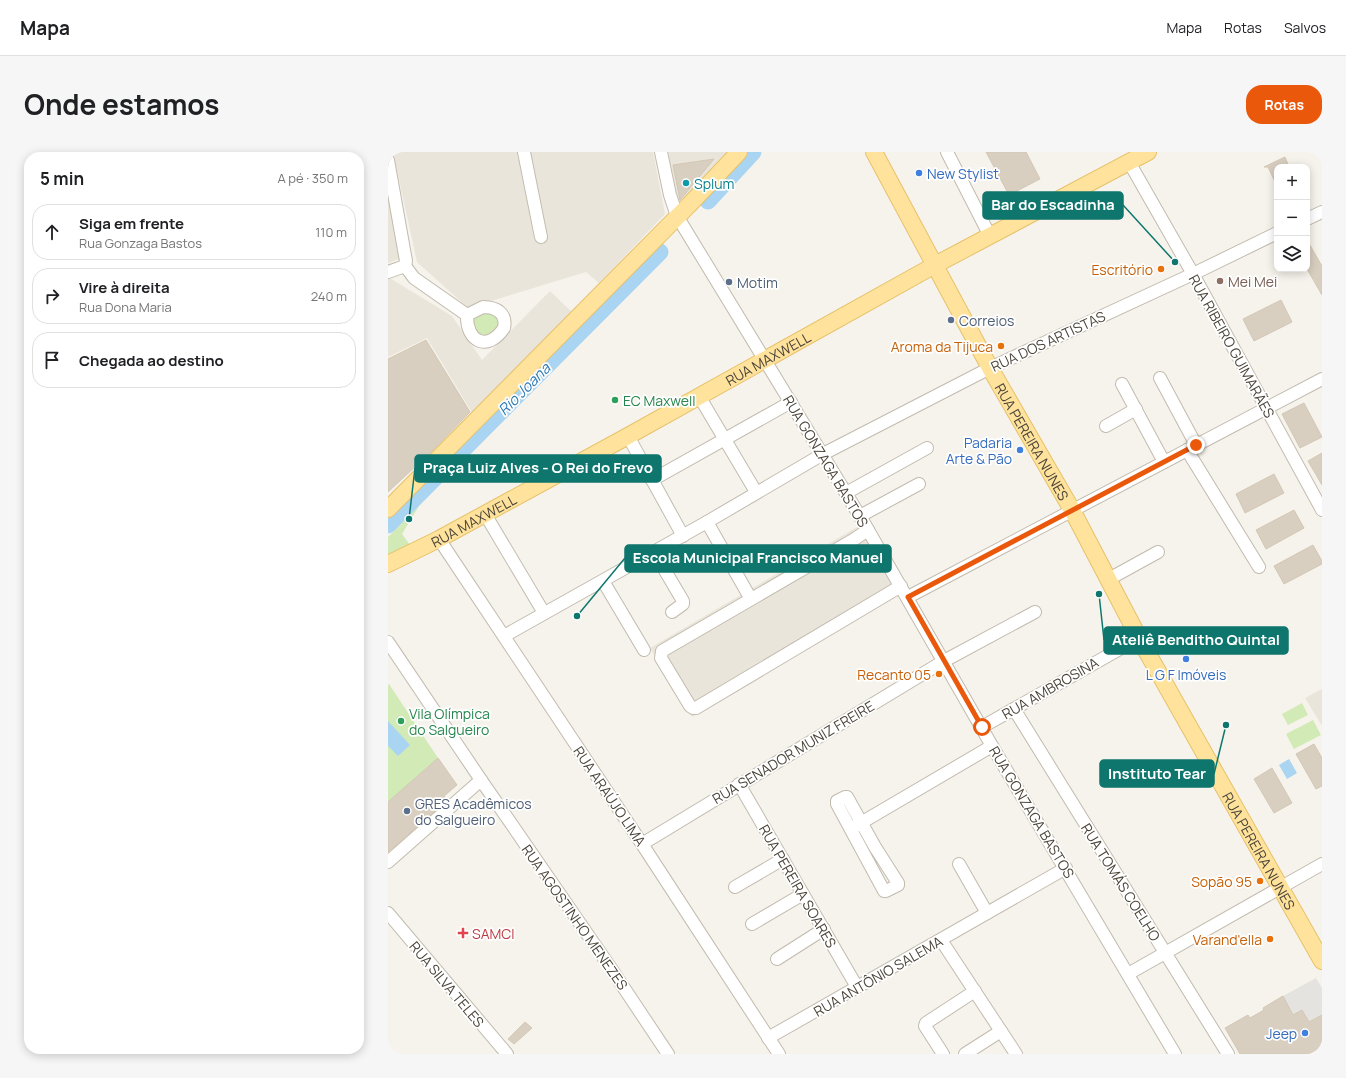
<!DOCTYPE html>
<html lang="pt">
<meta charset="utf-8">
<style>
body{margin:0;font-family:Manrope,sans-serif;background:#f6f6f6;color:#202124}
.controls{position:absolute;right:12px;top:12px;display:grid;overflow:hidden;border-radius:8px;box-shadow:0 2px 10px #0003}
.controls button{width:36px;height:36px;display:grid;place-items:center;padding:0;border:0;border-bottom:1px solid #e0e0e0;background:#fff;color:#202124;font:20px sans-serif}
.stop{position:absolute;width:12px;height:12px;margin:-9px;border:3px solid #ea580c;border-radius:50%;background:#fff}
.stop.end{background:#ea580c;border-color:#fff;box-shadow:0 1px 4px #0008}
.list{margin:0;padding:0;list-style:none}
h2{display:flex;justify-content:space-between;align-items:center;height:52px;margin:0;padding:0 16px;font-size:17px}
h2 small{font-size:13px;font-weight:400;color:#757577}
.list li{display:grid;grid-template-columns:26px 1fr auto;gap:12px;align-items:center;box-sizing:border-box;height:56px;margin:0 8px 8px;padding:0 8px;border:1px solid #e0e0e0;border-radius:16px}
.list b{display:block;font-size:15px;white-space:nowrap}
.list p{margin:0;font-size:13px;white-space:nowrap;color:#757577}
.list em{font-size:13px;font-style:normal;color:#757577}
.icon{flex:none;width:22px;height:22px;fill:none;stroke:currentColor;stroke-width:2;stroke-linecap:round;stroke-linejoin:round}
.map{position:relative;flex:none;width:934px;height:902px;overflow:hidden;border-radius:16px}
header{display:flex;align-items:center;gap:24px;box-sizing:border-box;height:56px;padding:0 20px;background:#fff;border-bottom:1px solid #e0e0e0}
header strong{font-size:19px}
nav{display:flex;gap:22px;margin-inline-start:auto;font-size:14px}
.intro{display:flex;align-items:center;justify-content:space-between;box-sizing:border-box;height:96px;padding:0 24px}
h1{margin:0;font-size:28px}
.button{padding:10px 18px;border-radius:16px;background:#ea580c;color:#fff;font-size:14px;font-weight:700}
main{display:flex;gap:24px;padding:0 24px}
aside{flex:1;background:#fff;border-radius:16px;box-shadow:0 2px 10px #0003}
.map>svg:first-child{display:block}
.residential{fill:#eae5da}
.green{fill:#d2eab5}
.parking{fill:#e5e3e0}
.water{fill:#a9d4f2}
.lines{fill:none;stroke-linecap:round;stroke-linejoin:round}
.river{stroke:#a9d4f2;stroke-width:17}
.building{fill:#d8cfc1;stroke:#d3c7b4}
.minor-casing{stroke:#c2bbae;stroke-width:14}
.major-casing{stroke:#e6c16a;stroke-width:18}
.minor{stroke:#fff;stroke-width:12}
.major{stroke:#ffe39c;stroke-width:16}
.route{stroke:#ea580c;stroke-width:5}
.shop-dot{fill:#3f7fe0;stroke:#fff;stroke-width:1.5}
.culture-dot{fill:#0f9aa8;stroke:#fff;stroke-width:1.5}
.food-dot{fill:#e8710a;stroke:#fff;stroke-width:1.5}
.education-dot{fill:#8d6e63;stroke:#fff;stroke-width:1.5}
.service-dot{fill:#5c6f8a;stroke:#fff;stroke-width:1.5}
.leisure-dot{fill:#2e9e5b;stroke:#fff;stroke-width:1.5}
.health-dot{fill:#e0444e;stroke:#fff;stroke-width:1.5}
.labels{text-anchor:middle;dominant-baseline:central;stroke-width:3.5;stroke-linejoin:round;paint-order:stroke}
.shop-label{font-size:14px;fill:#366cbe;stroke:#fff;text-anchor:end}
.culture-label{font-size:14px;fill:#0d838f;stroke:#fff;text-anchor:start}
.food-label{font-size:14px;fill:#c56008;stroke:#fff;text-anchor:end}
.education-label{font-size:14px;fill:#785e54;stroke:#fff;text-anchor:start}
.service-label{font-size:14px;fill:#4e5e75;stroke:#fff;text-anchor:start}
.street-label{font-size:14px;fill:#4b4439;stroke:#fff}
.leisure-label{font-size:14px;fill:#27864d;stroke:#fff;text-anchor:start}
.health-label{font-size:14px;fill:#be3a42;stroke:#fff;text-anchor:start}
.water-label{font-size:15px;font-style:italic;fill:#2e7ab2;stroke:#fff}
.leader{fill:none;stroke:#0f766e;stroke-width:1.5}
.callout-dot{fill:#0f766e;stroke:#fff;stroke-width:1.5}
.callout{fill:#0f766e;stroke:#0f766e;stroke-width:1.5}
.callout-label{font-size:15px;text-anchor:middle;font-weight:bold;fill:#fff}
</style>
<header>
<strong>Mapa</strong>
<nav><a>Mapa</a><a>Rotas</a><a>Salvos</a></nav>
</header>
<div class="intro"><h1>Onde estamos</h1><a class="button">Rotas</a></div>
<main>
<aside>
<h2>5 min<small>A pé · 350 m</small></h2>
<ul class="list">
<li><svg class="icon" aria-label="ahead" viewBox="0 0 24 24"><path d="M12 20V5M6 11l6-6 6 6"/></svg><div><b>Siga em frente</b><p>Rua Gonzaga Bastos</p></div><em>110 m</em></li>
<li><svg class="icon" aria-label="right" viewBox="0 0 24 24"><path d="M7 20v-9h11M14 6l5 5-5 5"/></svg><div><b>Vire à direita</b><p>Rua Dona Maria</p></div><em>240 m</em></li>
<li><svg class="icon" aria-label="arrive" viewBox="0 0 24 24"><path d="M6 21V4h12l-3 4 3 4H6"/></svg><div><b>Chegada ao destino</b></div></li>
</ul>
</aside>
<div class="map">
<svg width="934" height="902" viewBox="0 0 934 902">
<rect width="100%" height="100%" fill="#f6f3ec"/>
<!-- residential -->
<g class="residential">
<polygon points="5,0 265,0 277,62 211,131 198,120 80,156 29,110"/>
<polygon points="280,0 339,0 291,52"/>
<polygon points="0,36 14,106 0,111"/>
<polygon points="0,125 64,164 94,208 162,139 186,162 86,264 39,186 0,205"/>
<polygon points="476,371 516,439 304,565 262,496"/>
<polygon points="934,537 934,574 917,546"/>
</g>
<!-- green -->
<g class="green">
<polygon points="108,159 114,171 103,187 87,182 82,164"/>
<polygon points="31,354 14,382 22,393 0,405 0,385"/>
<polygon points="1,532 50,606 0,650 0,533"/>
<polygon points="914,551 920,563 900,573 894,562"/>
<polygon points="925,568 933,583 906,597 898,582"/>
</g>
<!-- parking -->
<polygon class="parking" points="928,826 934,836 934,863 921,870 914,858 893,870 895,844"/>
<!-- water -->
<g class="water">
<polygon points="0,569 22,593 10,604 0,594"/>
<polygon points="901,607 909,621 899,627 891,613"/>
</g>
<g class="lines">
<!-- river -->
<g class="river">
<polyline points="320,49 365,0"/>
<polyline points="0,373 272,100"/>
</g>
</g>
<!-- building -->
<g class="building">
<polygon points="598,0 638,0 652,27 621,43"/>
<polygon points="897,5 901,15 889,15 889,34 880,15 876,15"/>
<polygon points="326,7 292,48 285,13"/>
<polygon points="919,88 934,114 934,143 919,117"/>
<polygon points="893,148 904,170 866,189 855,167"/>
<polygon points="38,188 82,260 43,300 0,340 0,207"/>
<polygon points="916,251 934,285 912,296 894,262"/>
<polygon points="934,301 934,333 920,309"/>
<polygon points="886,322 896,341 857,361 848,342"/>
<polygon points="906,358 916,376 878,397 868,378"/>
<polygon points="925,393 934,409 934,412 896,432 886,414"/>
<polygon points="926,592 934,606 934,634 928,637 908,602"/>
<polygon points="50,606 69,633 56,644 58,647 50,652 47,659 0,700 0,650"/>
<polygon points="884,616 904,651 886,661 866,627"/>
<polygon points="895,844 905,863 914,858 921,870 934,863 934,902 852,902 837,876 860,863 862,866 876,858 875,856"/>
<polygon points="137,870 144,876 126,892 120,887"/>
</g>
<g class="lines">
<defs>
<g id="minor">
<polyline points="136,0 153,85"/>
<polyline points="273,0 282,43 289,64 476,371 604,594 787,902"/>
<polyline points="559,0 602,84"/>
<polyline points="0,8 18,109 17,114"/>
<polyline points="741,10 805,122 934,358"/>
<polyline points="919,67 934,60"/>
<polyline points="17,114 26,126 79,163"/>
<polyline points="0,120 17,114"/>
<path d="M 95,155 C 108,155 119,161 116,176 C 99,201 78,189 79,163 Z"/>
<polyline points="772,226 808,293"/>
<polyline points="734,232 776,310"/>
<polyline points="311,244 368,340"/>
<polyline points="718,274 748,257"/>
<polyline points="240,284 295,384"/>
<polyline points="799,298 871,415"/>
<polyline points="264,328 403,250"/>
<polyline points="458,341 539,296"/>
<polyline points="97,362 156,461"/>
<polyline points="472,364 531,332"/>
<polyline points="319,370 360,442"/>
<polyline points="480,378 465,388 274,499 273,506 302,554 305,556 308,556 513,434"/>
<polyline points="51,387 254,692 391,902"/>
<polyline points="266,400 295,449 295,452 284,460"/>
<polyline points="721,427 770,400"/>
<polyline points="215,429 256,498"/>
<polyline points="520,445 934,227"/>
<polyline points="116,484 319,370 435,302 602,216 805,122 889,81"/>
<polyline points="0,490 93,628 222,815 280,902"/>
<polyline points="626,557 840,902"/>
<polyline points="594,575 751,486"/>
<polyline points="351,632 469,835"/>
<polygon points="457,645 459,645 487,695 510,731 510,733 498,739 496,739 449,652 449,649"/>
<polyline points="466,675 604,594"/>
<polyline points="254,692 556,509 647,460"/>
<polyline points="0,710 93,628"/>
<polyline points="571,712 599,761"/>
<polyline points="347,735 395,707"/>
<polyline points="0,761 119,902"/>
<polyline points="364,772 415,742"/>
<polyline points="553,788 628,902"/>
<polyline points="389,807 436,777"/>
<polyline points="740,822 934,712"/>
<polyline points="380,886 678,716"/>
<polyline points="555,902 537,874 538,871 587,839"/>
<polyline points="577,902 613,879"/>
</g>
<g id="major">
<path id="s1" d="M 486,0 L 602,216 L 684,358 L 751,486 L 934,809"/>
<polyline points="0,357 301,53 351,0"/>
<path id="s2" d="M 0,412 L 51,387 L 240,284 L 547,113 L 760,0"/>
</g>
</defs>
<!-- minor casing -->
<use href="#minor" class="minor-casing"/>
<!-- major casing -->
<use href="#major" class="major-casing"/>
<!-- minor -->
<use href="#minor" class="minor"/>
<!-- major -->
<use href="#major" class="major"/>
</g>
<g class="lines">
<!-- route -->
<polyline class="route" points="594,575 520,445 808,293"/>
</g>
<!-- markers -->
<g class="shop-dot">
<circle cx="531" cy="21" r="4"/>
<circle cx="632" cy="298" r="4"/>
<circle cx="798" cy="507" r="4"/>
<circle cx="917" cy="881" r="4"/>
</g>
<circle class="culture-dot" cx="298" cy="31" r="4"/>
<g class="food-dot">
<circle cx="773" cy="117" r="4"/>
<circle cx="613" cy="194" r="4"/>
<circle cx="551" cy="522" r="4"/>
<circle cx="872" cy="729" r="4"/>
<circle cx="882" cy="787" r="4"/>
</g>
<circle class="education-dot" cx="832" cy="129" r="4"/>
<g class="service-dot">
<circle cx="341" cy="130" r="4"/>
<circle cx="563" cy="168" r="4"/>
<circle cx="19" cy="659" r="4"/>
</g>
<g class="leisure-dot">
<circle cx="227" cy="248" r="4"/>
<circle cx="13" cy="569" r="4"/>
</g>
<path class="health-dot" d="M73 775h4v4h4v4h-4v4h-4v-4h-4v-4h4z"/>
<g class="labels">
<!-- shop labels -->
<g class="shop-label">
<text x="539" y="21" text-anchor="start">New Stylist</text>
<text x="624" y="290">Padaria<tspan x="624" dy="16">Arte &amp; Pão</tspan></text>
<text x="798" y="522" text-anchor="middle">L G F Imóveis</text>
<text x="909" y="881">Jeep</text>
</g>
<!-- culture labels -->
<g class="culture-label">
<text x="306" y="31">Splum</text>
</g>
<!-- food labels -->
<g class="food-label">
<text x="765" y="117">Escritório</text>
<text x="605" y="194">Aroma da Tijuca</text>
<text x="543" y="522">Recanto 05</text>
<text x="864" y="729">Sopão 95</text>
<text x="874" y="787">Varand'ella</text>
</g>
<!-- education labels -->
<g class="education-label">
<text x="840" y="129">Mei Mei</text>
</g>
<!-- service labels -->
<g class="service-label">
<text x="349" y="130">Motim</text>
<text x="571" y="168">Correios</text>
<text x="27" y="651">GRES Acadêmicos<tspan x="27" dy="16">do Salgueiro</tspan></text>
</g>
<!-- street labels -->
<g class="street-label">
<text transform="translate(660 189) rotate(-25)">RUA DOS ARTISTAS</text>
<text transform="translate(844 194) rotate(61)">RUA RIBEIRO GUIMARÃES</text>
<text stroke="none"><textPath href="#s2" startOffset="432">RUA MAXWELL</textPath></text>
<text stroke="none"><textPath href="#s1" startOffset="330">RUA PEREIRA NUNES</textPath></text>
<text transform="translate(438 309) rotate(59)">RUA GONZAGA BASTOS</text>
<text stroke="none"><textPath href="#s2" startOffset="96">RUA MAXWELL</textPath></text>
<text transform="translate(662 536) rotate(-30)">RUA AMBROSINA</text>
<text transform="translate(405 600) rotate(-31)">RUA SENADOR MUNIZ FREIRE</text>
<text transform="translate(222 644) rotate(56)">RUA ARAÚJO LIMA</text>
<text transform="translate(644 660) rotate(59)">RUA GONZAGA BASTOS</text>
<text stroke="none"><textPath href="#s1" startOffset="798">RUA PEREIRA NUNES</textPath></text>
<text transform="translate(733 730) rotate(58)">RUA TOMÁS COELHO</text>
<text transform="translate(410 734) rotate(60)">RUA PEREIRA SOARES</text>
<text transform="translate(187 765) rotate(55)">RUA AGOSTINHO MENEZES</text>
<text transform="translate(490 824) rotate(-30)">RUA ANTÔNIO SALEMA</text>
<text transform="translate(59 832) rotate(50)">RUA SILVA TELES</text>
</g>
<!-- leisure labels -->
<g class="leisure-label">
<text x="235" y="248">EC Maxwell</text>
<text x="21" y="561">Vila Olímpica<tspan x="21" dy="16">do Salgueiro</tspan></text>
</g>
<!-- health labels -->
<g class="health-label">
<text x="84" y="781">SAMCI</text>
</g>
<!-- water labels -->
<g class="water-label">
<text transform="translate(136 237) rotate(-45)">Rio Joana</text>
</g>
</g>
<!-- callouts -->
<path class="leader" d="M787 110L735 53M21 367L27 316M189 464L237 406M711 442L716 488M838 573L826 622"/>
<g class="callout-dot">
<circle cx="787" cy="110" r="4"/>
<circle cx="21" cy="367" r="4"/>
<circle cx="189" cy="464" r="4"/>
<circle cx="711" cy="442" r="4"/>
<circle cx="838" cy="573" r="4"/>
</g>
<g class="callout">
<rect x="595" y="40" width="140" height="27" rx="4"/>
<rect x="27" y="303" width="246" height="27" rx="4"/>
<rect x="237" y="393" width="266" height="27" rx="4"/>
<rect x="716" y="475" width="184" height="27" rx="4"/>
<rect x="712" y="608" width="114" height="27" rx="4"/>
</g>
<g class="callout-label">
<text x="665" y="58">Bar do Escadinha</text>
<text x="150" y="321">Praça Luiz Alves - O Rei do Frevo</text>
<text x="370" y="411">Escola Municipal Francisco Manuel</text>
<text x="808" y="493">Ateliê Benditho Quintal</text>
<text x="769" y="627">Instituto Tear</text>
</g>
</svg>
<div class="controls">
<button>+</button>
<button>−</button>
<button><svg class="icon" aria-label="layers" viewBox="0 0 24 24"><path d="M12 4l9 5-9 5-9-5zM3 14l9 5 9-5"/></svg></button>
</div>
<div class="stop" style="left:594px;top:575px"></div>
<div class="stop end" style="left:808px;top:293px"></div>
</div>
</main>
